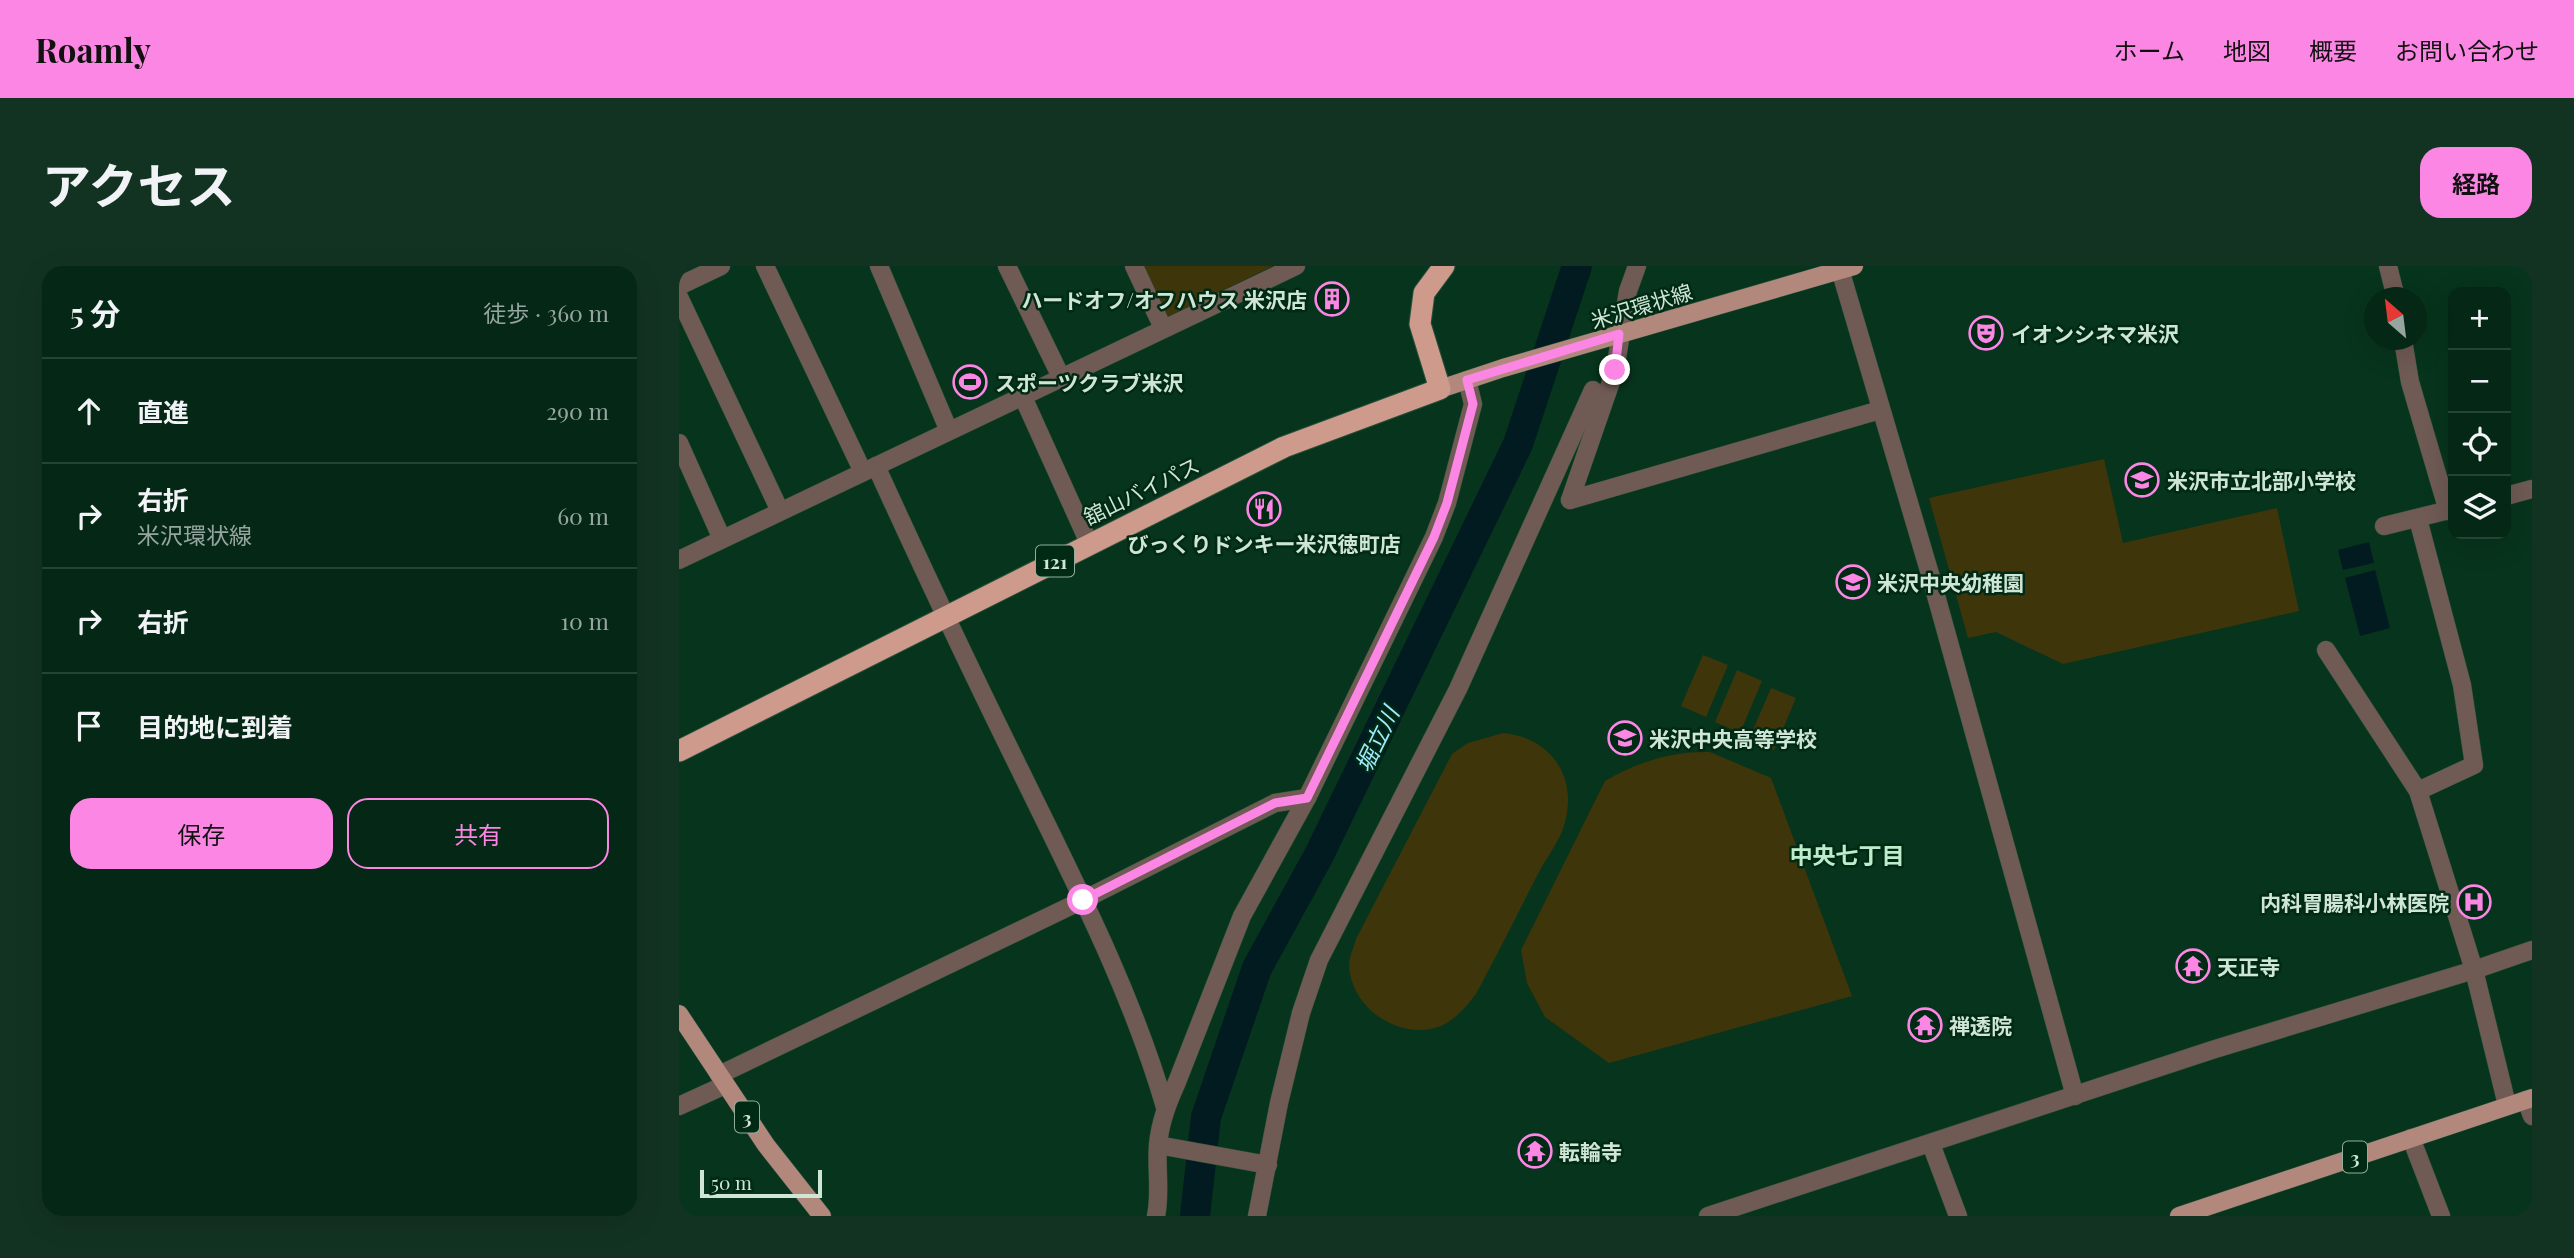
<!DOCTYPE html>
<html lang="ja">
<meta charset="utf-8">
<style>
body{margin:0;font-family:"Playfair Display","Noto Sans JP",serif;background:#133322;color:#f1f3f6}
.controls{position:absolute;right:21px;top:21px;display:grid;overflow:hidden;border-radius:14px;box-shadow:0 7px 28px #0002}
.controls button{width:63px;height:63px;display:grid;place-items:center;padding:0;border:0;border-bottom:2px solid #264434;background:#052715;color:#f1f3f6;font:35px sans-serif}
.compass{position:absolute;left:1685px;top:21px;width:63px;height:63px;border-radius:50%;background:#052715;box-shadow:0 7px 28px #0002;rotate:332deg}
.scale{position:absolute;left:21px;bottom:18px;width:122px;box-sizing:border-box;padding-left:7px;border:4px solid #cfe6d6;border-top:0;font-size:19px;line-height:24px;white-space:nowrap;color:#cfe6d6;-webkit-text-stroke:5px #002a13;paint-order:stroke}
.stop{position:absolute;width:21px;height:21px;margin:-16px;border:5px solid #fc86e4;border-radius:50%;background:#fff}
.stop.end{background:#fc86e4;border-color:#fff;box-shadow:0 2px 7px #0008}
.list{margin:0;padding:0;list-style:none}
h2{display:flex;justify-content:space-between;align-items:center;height:91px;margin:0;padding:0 28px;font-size:30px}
h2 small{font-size:23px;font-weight:400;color:#97a5a0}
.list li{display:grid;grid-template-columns:46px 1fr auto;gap:21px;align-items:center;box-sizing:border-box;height:105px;padding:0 28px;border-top:2px solid #264434}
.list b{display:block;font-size:26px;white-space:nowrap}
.list p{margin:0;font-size:23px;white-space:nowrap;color:#97a5a0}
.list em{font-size:23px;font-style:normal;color:#97a5a0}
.actions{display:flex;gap:14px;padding:21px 28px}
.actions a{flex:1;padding:16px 0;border:2px solid #fc86e4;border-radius:21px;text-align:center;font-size:24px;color:#fc86e4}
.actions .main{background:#fc86e4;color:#111}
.icon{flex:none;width:38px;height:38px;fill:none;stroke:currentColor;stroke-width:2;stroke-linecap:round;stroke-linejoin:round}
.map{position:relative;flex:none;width:1853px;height:950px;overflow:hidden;border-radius:21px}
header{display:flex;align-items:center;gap:42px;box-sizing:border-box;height:98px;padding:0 35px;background:#fc86e4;color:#111}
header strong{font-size:33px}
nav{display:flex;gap:38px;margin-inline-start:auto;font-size:24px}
.intro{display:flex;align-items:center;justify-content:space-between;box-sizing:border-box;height:168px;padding:0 42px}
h1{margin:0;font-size:49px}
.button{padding:18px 32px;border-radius:21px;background:#fc86e4;color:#111;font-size:24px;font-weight:700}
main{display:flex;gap:42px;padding:0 42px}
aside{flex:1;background:#052715;border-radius:21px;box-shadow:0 7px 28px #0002}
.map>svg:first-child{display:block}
.green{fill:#3f350a}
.water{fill:#021b20}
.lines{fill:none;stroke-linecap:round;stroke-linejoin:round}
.river{stroke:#021b20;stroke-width:30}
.minor-casing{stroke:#27503a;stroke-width:19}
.major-casing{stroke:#27503a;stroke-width:19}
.highway-casing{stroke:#27503a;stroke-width:23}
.minor{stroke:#6f5a54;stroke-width:18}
.major{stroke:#b2887d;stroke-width:18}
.highway{stroke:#cd9a8c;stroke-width:21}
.route{stroke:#fc86e4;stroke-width:9}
.labels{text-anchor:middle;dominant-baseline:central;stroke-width:5;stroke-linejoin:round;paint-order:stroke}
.shield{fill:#002a13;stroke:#91ae9c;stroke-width:2}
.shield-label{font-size:19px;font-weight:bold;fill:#cfe6d6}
.poi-label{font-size:21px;font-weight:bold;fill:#cfe6d6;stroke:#002a13;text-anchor:start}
.street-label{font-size:21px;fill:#cfe6d6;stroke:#002a13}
.water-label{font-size:23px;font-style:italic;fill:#9febfe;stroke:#002a13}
.neighbourhood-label{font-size:23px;font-weight:bold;fill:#beedcd;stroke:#002a13}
</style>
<header>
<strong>Roamly</strong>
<nav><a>ホーム</a><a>地図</a><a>概要</a><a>お問い合わせ</a></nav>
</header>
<div class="intro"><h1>アクセス</h1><a class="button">経路</a></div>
<main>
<aside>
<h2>5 分<small>徒歩 · 360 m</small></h2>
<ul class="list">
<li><svg class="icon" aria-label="ahead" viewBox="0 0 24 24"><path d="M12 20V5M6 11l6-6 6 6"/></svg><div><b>直進</b></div><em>290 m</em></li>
<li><svg class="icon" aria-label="right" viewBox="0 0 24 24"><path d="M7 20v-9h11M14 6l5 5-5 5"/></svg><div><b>右折</b><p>米沢環状線</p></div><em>60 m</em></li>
<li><svg class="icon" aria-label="right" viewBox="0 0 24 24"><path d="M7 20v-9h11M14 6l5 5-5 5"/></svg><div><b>右折</b></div><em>10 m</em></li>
<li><svg class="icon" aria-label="arrive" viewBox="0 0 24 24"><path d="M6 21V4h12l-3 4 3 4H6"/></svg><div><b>目的地に到着</b></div></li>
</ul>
<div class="actions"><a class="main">保存</a><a>共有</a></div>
</aside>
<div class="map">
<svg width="1853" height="950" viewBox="0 0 1853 950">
<rect width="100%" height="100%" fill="#07341c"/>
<!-- green -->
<g class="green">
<polygon points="465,0 594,0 489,51"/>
<polygon points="1425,193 1444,277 1598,242 1620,345 1384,398 1317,366 1289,372 1250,232"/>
<polygon points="1024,389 1049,399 1027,451 1002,440"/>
<polygon points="1058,404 1083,415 1061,467 1036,456"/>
<polygon points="1092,422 1117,432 1095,484 1070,473"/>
<path d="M 824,467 C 869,471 897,507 887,552 C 884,570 870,588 861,604 C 840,645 819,687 797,728 C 786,742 774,757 756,762 C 716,772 672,741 670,699 C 670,691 675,681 677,673 L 773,488 L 789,477 Z"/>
<path d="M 1031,486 L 1092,512 L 1173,730 L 930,797 L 866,751 L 848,717 L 842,684 L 926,515 C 958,496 993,485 1031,486 Z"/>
</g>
<!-- water -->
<g class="water">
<polygon points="1690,276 1695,297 1664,304 1659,284"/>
<polygon points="1696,304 1711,362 1681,370 1666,312"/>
</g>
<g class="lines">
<!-- river -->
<polyline class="river" points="516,950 527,851 578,702 640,589 839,178 898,0"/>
<defs>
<g id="minor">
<polyline points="86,0 184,206"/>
<polyline points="200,0 270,165"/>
<polyline points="328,0 382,111"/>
<polyline points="455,0 484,62"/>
<polyline points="1160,0 1251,308 1396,830"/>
<polyline points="1709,0 1717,32"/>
<polyline points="0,20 42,0"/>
<polyline points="0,31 101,245"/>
<polyline points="1724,74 1731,116 1769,245"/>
<polyline points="344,131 410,277"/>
<polyline points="0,177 43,273"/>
<path d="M 197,200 C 244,303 292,405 342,506 C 395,615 452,724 486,841"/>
<polyline points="1827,230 1853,223"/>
<polyline points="891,234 1201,144"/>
<polyline points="891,234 936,104 949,25 958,0"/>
<polyline points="1739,253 1783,419 1795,499 1739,525"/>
<polyline points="1705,260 1774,243"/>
<polyline points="0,294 617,0"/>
<polyline points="1647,384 1739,525 1795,704 1828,839"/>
<polyline points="40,809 404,634 596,537 628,532"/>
<polyline points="1847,834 1853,850"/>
<polyline points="0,840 46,819"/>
<polyline points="1732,872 1762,950"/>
<polyline points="1252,878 1279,950"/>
<polyline points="479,879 589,899"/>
<path d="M 477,950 C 482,926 477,903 479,879 C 481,856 489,836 498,816 L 563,650 L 628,532 L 755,271 L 768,237 L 794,138 L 788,114"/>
<polyline points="578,950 600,837 622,747 640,694 779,423 914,124"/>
<polyline points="1029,950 1533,784 1795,704 1853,684"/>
</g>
<g id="major">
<polyline points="761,123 824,102 1175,0"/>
<polyline points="0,748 87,879 143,950"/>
<polyline points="1500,950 1853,832"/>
</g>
<polyline id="highway" points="0,485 605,181 761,123 741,58 745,27 765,0"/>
</defs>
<!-- minor casing -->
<use href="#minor" class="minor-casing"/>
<!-- major casing -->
<use href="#major" class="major-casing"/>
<!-- highway casing -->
<use href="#highway" class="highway-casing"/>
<!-- minor -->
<use href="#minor" class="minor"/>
<!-- major -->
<use href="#major" class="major"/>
<!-- highway -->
<use href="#highway" class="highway"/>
</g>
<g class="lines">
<!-- route -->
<polyline class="route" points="404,634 596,537 628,532 755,271 768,237 794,138 788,114 940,68 936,104"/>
</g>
<!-- icons -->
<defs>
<symbol id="building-ring" viewBox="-11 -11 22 22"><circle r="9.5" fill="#002a13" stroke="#fc86e4" stroke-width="1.5"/><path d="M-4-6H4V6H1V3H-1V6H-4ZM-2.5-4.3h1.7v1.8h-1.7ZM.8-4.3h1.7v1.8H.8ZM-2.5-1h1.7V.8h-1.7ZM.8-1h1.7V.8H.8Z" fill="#fc86e4"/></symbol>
<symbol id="theatre-ring" viewBox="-11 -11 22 22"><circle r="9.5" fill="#002a13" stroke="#fc86e4" stroke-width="1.5"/><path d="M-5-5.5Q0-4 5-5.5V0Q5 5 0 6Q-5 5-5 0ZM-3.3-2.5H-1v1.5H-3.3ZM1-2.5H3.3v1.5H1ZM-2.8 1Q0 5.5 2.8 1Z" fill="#fc86e4"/></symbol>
<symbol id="stadium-ring" viewBox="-11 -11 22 22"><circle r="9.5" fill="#002a13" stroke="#fc86e4" stroke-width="1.5"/><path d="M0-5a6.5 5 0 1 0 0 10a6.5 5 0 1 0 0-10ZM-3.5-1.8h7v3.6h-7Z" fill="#fc86e4"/></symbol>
<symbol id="school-ring" viewBox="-11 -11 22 22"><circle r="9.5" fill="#002a13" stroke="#fc86e4" stroke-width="1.5"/><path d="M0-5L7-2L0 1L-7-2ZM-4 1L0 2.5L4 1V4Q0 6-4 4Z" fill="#fc86e4"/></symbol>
<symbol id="restaurant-ring" viewBox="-11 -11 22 22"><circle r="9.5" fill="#002a13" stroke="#fc86e4" stroke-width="1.5"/><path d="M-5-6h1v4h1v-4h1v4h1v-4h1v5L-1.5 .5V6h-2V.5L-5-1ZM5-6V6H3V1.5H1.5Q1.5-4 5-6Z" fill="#fc86e4"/></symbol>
<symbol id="hospital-ring" viewBox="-11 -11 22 22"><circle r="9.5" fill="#002a13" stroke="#fc86e4" stroke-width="1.5"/><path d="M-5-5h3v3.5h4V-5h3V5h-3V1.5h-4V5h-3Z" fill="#fc86e4"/></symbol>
<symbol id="temple-ring" viewBox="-11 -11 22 22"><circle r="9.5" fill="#002a13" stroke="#fc86e4" stroke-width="1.5"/><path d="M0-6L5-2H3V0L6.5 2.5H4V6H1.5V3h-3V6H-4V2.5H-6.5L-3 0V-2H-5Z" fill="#fc86e4"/></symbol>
</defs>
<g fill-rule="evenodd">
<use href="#building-ring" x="634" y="14" width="38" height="38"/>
<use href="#theatre-ring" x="1288" y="48" width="38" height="38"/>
<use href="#stadium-ring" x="272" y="97" width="38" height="38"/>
<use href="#school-ring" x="1444" y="195" width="38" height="38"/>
<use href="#restaurant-ring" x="566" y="224" width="38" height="38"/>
<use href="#school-ring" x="1155" y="297" width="38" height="38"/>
<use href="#school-ring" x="927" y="453" width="38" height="38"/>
<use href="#hospital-ring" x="1776" y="617" width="38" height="38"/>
<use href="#temple-ring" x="1495" y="681" width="38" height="38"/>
<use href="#temple-ring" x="1227" y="740" width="38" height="38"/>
<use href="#temple-ring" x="837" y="866" width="38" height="38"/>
</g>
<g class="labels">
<!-- shield labels -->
<g class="shield">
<rect x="357" y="279.5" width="38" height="31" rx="5"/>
<rect x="56" y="835.5" width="24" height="31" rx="5"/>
<rect x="1664" y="875.5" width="24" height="31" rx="5"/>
</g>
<g class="shield-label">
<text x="376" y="295">121</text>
<text x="68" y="851">3</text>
<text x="1676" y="891">3</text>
</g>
<!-- poi labels -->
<g class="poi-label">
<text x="628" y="33" text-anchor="end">ハードオフ/オフハウス 米沢店</text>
<text x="1332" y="67">イオンシネマ米沢</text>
<text x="316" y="116">スポーツクラブ米沢</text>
<text x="1488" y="214">米沢市立北部小学校</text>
<text x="585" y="277" text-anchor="middle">びっくりドンキー米沢徳町店</text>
<text x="1198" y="316">米沢中央幼稚園</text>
<text x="970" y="472">米沢中央高等学校</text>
<text x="1770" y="636" text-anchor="end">内科胃腸科小林医院</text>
<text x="1538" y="700">天正寺</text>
<text x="1270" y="759">禅透院</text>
<text x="880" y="885">転輪寺</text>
</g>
<!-- street labels -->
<g class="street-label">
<text transform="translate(962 39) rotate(-17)">米沢環状線</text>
<text transform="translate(462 224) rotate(-26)">舘山バイパス</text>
</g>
<!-- water labels -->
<g class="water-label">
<text transform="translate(697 473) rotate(-64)">堀立川</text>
</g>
<!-- neighbourhood labels -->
<g class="neighbourhood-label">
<text x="1168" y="588">中央七丁目</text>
</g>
</g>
</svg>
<div class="controls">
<button>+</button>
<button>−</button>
<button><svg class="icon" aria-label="locate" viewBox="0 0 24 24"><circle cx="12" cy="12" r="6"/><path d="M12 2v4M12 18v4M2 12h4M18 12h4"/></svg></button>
<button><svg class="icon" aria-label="layers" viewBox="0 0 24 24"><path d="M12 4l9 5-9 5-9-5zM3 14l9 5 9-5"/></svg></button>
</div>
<svg class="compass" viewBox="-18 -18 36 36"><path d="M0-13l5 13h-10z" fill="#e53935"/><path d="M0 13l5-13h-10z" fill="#97a5a0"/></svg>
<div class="scale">50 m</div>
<div class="stop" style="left:404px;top:634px"></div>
<div class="stop end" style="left:936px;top:104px"></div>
</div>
</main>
